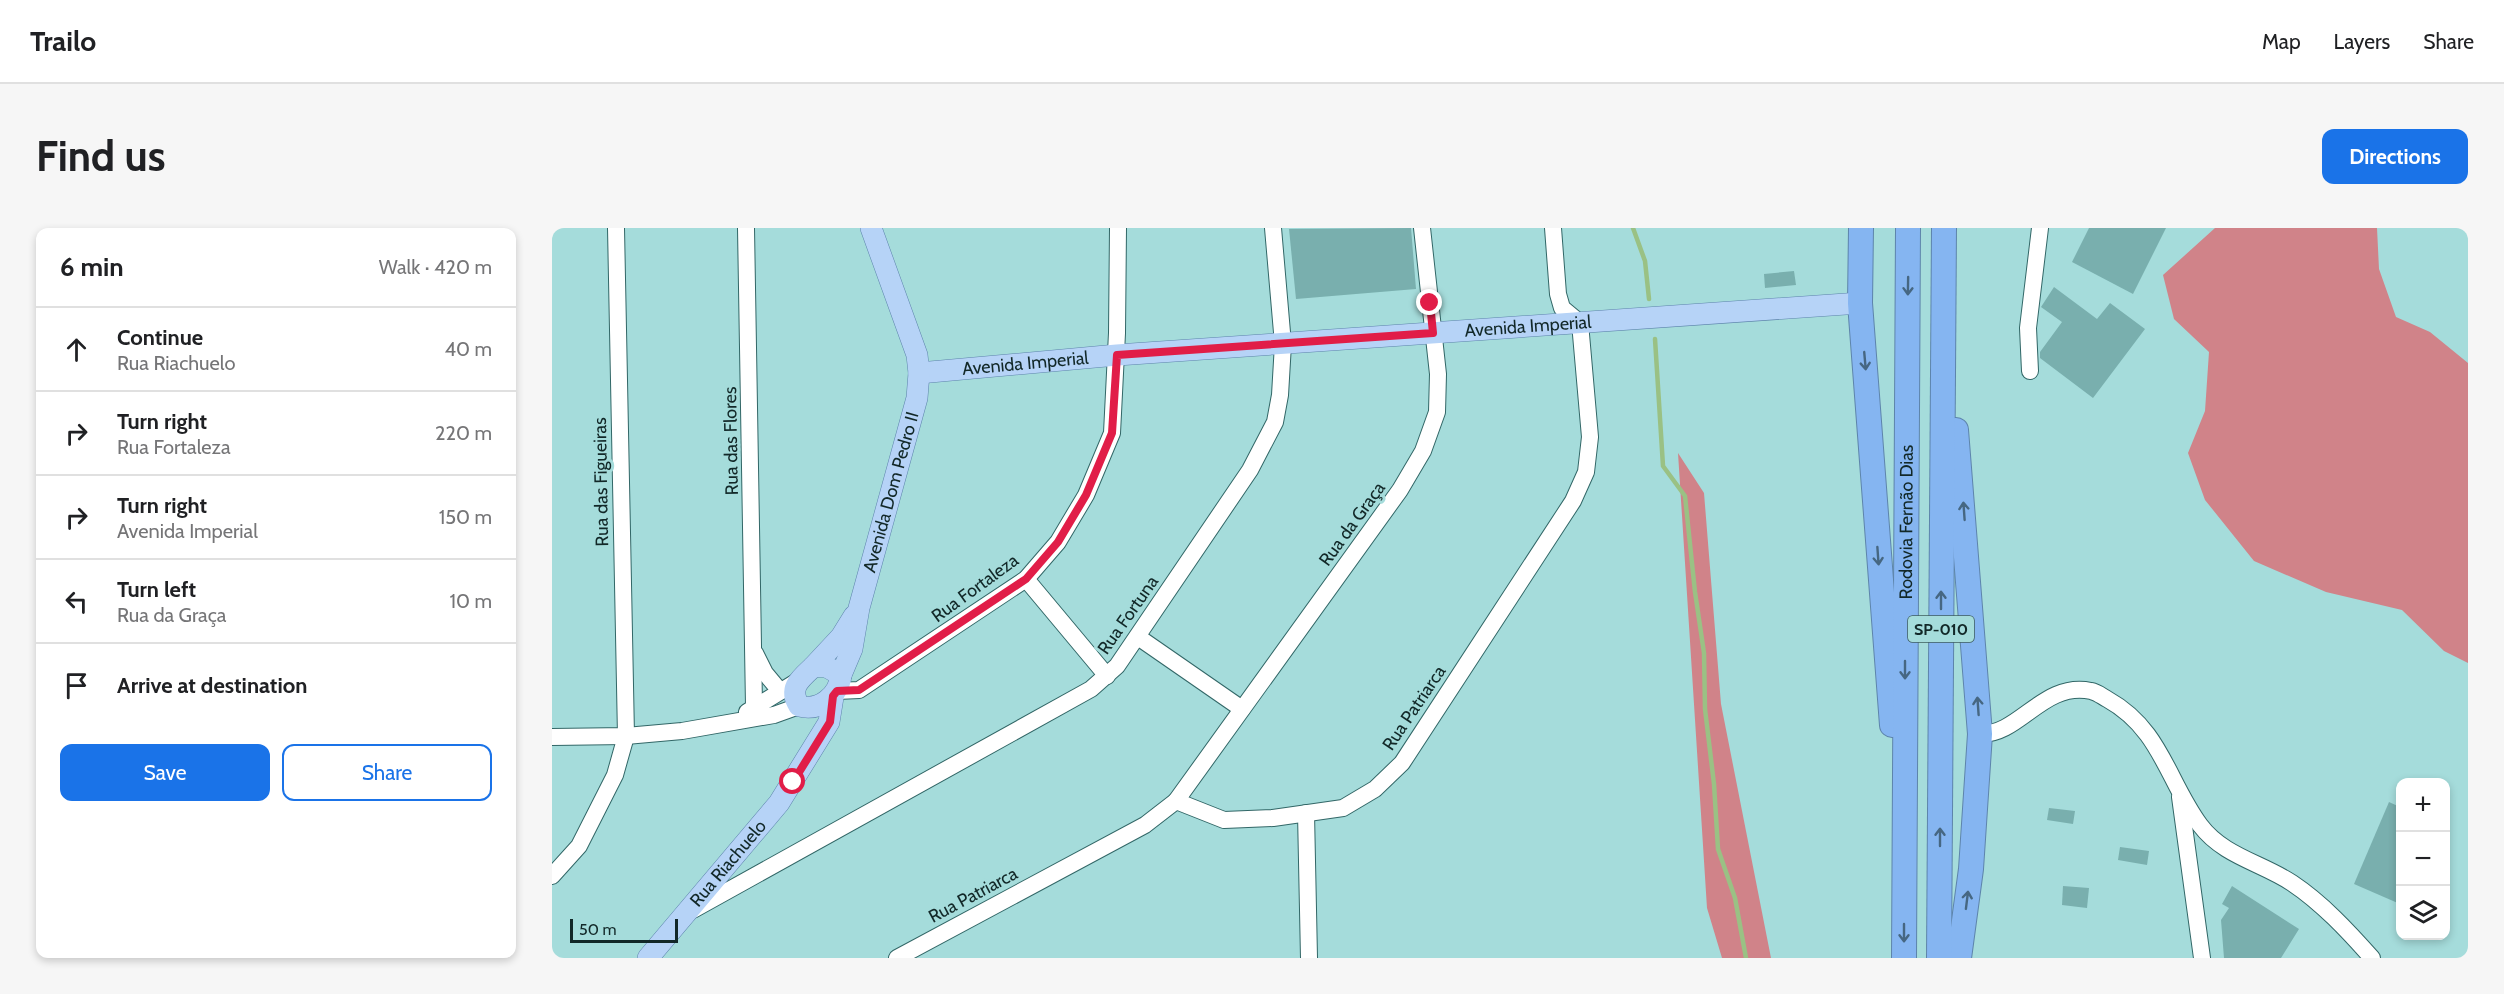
<!DOCTYPE html>
<meta charset="utf-8">
<style>
body{margin:0;font-family:Cabin,sans-serif;background:#f6f6f6;color:#202124}
.controls{position:absolute;right:18px;bottom:18px;display:grid;overflow:hidden;border-radius:12px;box-shadow:0 3px 9px #0003}
.controls button{width:54px;height:54px;display:grid;place-items:center;padding:0;border:0;border-bottom:2px solid #e0e0e0;background:#fff;color:#202124;font:30px sans-serif}
.scale{position:absolute;left:18px;bottom:15px;width:108px;box-sizing:border-box;padding-left:6px;border:3px solid #122828;border-top:0;font-size:16px;line-height:21px;white-space:nowrap;color:#122828;-webkit-text-stroke:4px #a5dcdb;paint-order:stroke}
.stop{position:absolute;width:18px;height:18px;margin:-14px;border:4px solid #e11d48;border-radius:50%;background:#fff}
.stop.end{background:#e11d48;border-color:#fff;box-shadow:0 2px 6px #0008}
.list{margin:0;padding:0;list-style:none}
h2{display:flex;justify-content:space-between;align-items:center;height:78px;margin:0;padding:0 24px;font-size:26px}
h2 small{font-size:20px;font-weight:400;color:#757577}
.list li{display:grid;grid-template-columns:39px 1fr auto;gap:18px;align-items:center;box-sizing:border-box;height:84px;padding:0 24px;border-top:2px solid #e0e0e0}
.list b{display:block;font-size:22px;white-space:nowrap}
.list p{margin:0;font-size:20px;white-space:nowrap;color:#757577}
.list em{font-size:20px;font-style:normal;color:#757577}
.actions{display:flex;gap:12px;padding:18px 24px}
.actions a{flex:1;padding:14px 0;border:2px solid #1a73e8;border-radius:12px;text-align:center;font-size:21px;color:#1a73e8}
.actions .main{background:#1a73e8;color:#fff}
.icon{flex:none;width:33px;height:33px;fill:none;stroke:currentColor;stroke-width:2;stroke-linecap:round;stroke-linejoin:round}
.map{position:relative;flex:none;width:1916px;height:730px;overflow:hidden;border-radius:12px}
header{display:flex;align-items:center;gap:36px;box-sizing:border-box;height:84px;padding:0 30px;background:#fff;border-bottom:2px solid #e0e0e0}
header strong{font-size:28px}
nav{display:flex;gap:33px;margin-inline-start:auto;font-size:21px}
.intro{display:flex;align-items:center;justify-content:space-between;box-sizing:border-box;height:144px;padding:0 36px}
h1{margin:0;font-size:42px}
.button{padding:15px 27px;border-radius:12px;background:#1a73e8;color:#fff;font-size:21px;font-weight:700}
main{display:flex;gap:36px;padding:0 36px}
aside{flex:1;background:#fff;border-radius:12px;box-shadow:0 3px 9px #0003}
.map>svg:first-child{display:block}
.forest{fill:#d08389}
.lines{fill:none;stroke-linecap:round;stroke-linejoin:round}
.stream{stroke:#9ac184;stroke-width:4.5}
.building{fill:#79afae}
.minor-casing{stroke:#326767;stroke-width:18}
.major-casing{stroke:#5d84ab;stroke-width:22}
.highway-casing{stroke:#5d84ab;stroke-width:26}
.minor{stroke:#fff;stroke-width:16}
.major{stroke:#b6d3f7;stroke-width:21}
.highway{stroke:#85b5f1;stroke-width:24}
.oneway{stroke:#466782}
.route{stroke:#e11d48;stroke-width:8}
.labels{text-anchor:middle;dominant-baseline:central;stroke-width:6;stroke-linejoin:round;paint-order:stroke}
.shield{fill:#a5dcdb;stroke:#3e5e5e;stroke-width:1.5}
.shield-label{font-size:16px;font-weight:bold;fill:#122828}
.street-label{font-size:18px;fill:#122828;stroke:#a5dcdb}
</style>
<header>
<strong>Trailo</strong>
<nav><a>Map</a><a>Layers</a><a>Share</a></nav>
</header>
<div class="intro"><h1>Find us</h1><a class="button">Directions</a></div>
<main>
<aside>
<h2>6 min<small>Walk · 420 m</small></h2>
<ul class="list">
<li><svg class="icon" aria-label="ahead" viewBox="0 0 24 24"><path d="M12 20V5M6 11l6-6 6 6"/></svg><div><b>Continue</b><p>Rua Riachuelo</p></div><em>40 m</em></li>
<li><svg class="icon" aria-label="right" viewBox="0 0 24 24"><path d="M7 20v-9h11M14 6l5 5-5 5"/></svg><div><b>Turn right</b><p>Rua Fortaleza</p></div><em>220 m</em></li>
<li><svg class="icon" aria-label="right" viewBox="0 0 24 24"><path d="M7 20v-9h11M14 6l5 5-5 5"/></svg><div><b>Turn right</b><p>Avenida Imperial</p></div><em>150 m</em></li>
<li><svg class="icon" aria-label="left" viewBox="0 0 24 24"><path d="M17 20v-9H6M10 6l-5 5 5 5"/></svg><div><b>Turn left</b><p>Rua da Graça</p></div><em>10 m</em></li>
<li><svg class="icon" aria-label="arrive" viewBox="0 0 24 24"><path d="M6 21V4h12l-3 4 3 4H6"/></svg><div><b>Arrive at destination</b></div></li>
</ul>
<div class="actions"><a class="main">Save</a><a>Share</a></div>
</aside>
<div class="map">
<svg width="1916" height="730" viewBox="0 0 1916 730">
<rect width="100%" height="100%" fill="#a5dcdb"/>
<!-- forest -->
<g class="forest">
<polygon points="1663,0 1825,0 1827,41 1844,89 1878,104 1916,135 1916,435 1892,423 1850,382 1774,364 1702,333 1653,272 1636,225 1653,183 1657,124 1622,91 1611,47"/>
<polygon points="1126,225 1152,265 1169,476 1219,730 1170,730 1155,680"/>
</g>
<g class="lines">
<!-- stream -->
<g class="stream">
<polyline points="1081,0 1093,33 1097,71"/>
<polyline points="1103,111 1111,238 1133,268 1143,364 1152,425 1153,481 1162,556 1166,621 1183,670 1194,730"/>
</g>
</g>
<!-- building -->
<g class="building">
<polygon points="859,0 864,61 744,71 737,1"/>
<polygon points="1537,0 1614,0 1581,66 1520,34"/>
<polygon points="1242,43 1244,57 1213,60 1212,46"/>
<polygon points="1502,59 1545,91 1558,75 1593,101 1541,170 1488,130 1488,124 1510,94 1489,79"/>
<polygon points="1837,574 1848,579 1848,676 1802,656"/>
<polygon points="1497,580 1523,583 1521,596 1495,592"/>
<polygon points="1568,619 1597,623 1595,637 1566,632"/>
<polygon points="1511,658 1537,660 1535,680 1510,677"/>
<polygon points="1680,658 1747,701 1729,730 1672,730 1669,692 1677,680 1670,676"/>
</g>
<g class="lines">
<defs>
<g id="minor">
<polyline points="194,0 202,478"/>
<polyline points="1478,143 1476,100 1488,0"/>
<polyline points="474,351 555,448"/>
<polyline points="586,409 690,481"/>
<polyline points="203,425 213,445 228,463"/>
<polyline points="285,463 307,462 474,351 506,314 534,267 560,205 565,105 566,0"/>
<polyline points="195,484 244,454"/>
<path d="M 1428,506 C 1468,507 1491,453 1539,463 C 1545,464 1551,469 1555,471 C 1609,501 1615,552 1648,597 C 1671,628 1710,635 1740,655 C 1770,675 1796,703 1820,730"/>
<polyline points="0,509 74,508 130,503 222,487 247,478"/>
<polyline points="1628,569 1650,730"/>
<polyline points="624,573 848,262 871,223 885,184 886,146 870,0"/>
<polyline points="754,585 757,730"/>
<polyline points="0,648 27,618 63,547 74,508 64,0"/>
<polyline points="141,682 539,461 565,438 698,242 723,194 728,167 731,116 721,0"/>
<polyline points="345,730 593,597 624,573 672,592 721,590 791,580 823,561 850,535 1021,273 1034,244 1038,209 1028,95 1010,80 1006,66 1001,0"/>
</g>
<g id="major">
<path id="s1" d="M 319,0 L 365,127 L 367,145 L 565,127 L 1308,75"/>
<path d="M 273,438 L 289,447 C 287,467 268,484 247,478 C 236,460 248,451 261,439 Z"/>
<polyline points="261,439 289,409 302,388"/>
<path id="s2" d="M 289,447 L 300,421 L 307,380 L 365,170 L 367,145"/>
<path id="s3" d="M 96,730 L 227,575 L 277,494 L 281,469"/>
</g>
<g id="highway">
<polyline points="1309,0 1308,75 1340,497"/>
<polyline points="1404,202 1428,506 1419,641 1407,730"/>
<path id="s4" d="M 1352,730 L 1356,0"/>
<polyline points="1387,730 1392,0"/>
</g>
</defs>
<!-- minor casing -->
<use href="#minor" class="minor-casing"/>
<!-- major casing -->
<use href="#major" class="major-casing"/>
<!-- highway casing -->
<use href="#highway" class="highway-casing"/>
<!-- minor -->
<use href="#minor" class="minor"/>
<!-- major -->
<use href="#major" class="major"/>
<!-- highway -->
<use href="#highway" class="highway"/>
</g>
<!-- one-way arrows -->
<defs><path id="oneway-shaft" d="M-6 0H5M1.5-3L5.5 0L1.5 3" fill="none" stroke-width="1.6" stroke-linecap="round" stroke-linejoin="round" transform="scale(1.5)"/></defs>
<g class="oneway">
<use href="#oneway-shaft" transform="translate(1356 58) rotate(91)"/>
<use href="#oneway-shaft" transform="translate(1313 133) rotate(85)"/>
<use href="#oneway-shaft" transform="translate(1412 283) rotate(-94)"/>
<use href="#oneway-shaft" transform="translate(1326 328) rotate(86)"/>
<use href="#oneway-shaft" transform="translate(1389 372) rotate(-90)"/>
<use href="#oneway-shaft" transform="translate(1353 442) rotate(90)"/>
<use href="#oneway-shaft" transform="translate(1426 478) rotate(-94)"/>
<use href="#oneway-shaft" transform="translate(1388 609) rotate(-90)"/>
<use href="#oneway-shaft" transform="translate(1415 672) rotate(-83)"/>
<use href="#oneway-shaft" transform="translate(1352 705) rotate(90)"/>
</g>
<g class="lines">
<!-- route -->
<polyline class="route" points="241,554 278,494 281,468 285,463 307,462 474,351 506,314 534,267 560,205 565,127 881,105 878,75"/>
</g>
<g class="labels">
<!-- shield labels -->
<rect class="shield" x="1356" y="388" width="66" height="26" rx="4.5"/>
<g class="shield-label">
<text x="1389" y="401">SP-010</text>
</g>
<!-- street labels -->
<g class="street-label">
<text stroke="none"><textPath href="#s1" startOffset="764">Avenida Imperial</textPath></text>
<text stroke="none"><textPath href="#s1" startOffset="260">Avenida Imperial</textPath></text>
<text transform="translate(179 213) rotate(-91)">Rua das Flores</text>
<text transform="translate(49 254) rotate(-91)">Rua das Figueiras</text>
<text stroke="none"><textPath href="#s2" startOffset="190">Avenida Dom Pedro II</textPath></text>
<text stroke="none"><textPath href="#s4" startOffset="436">Rodovia Fernão Dias</textPath></text>
<text transform="translate(800 296) rotate(-54)">Rua da Graça</text>
<text transform="translate(423 360) rotate(-36)">Rua Fortaleza</text>
<text transform="translate(576 387) rotate(-55)">Rua Fortuna</text>
<text transform="translate(862 480) rotate(-56)">Rua Patriarca</text>
<text stroke="none"><textPath href="#s3" startOffset="124">Rua Riachuelo</textPath></text>
<text transform="translate(421 667) rotate(-28)">Rua Patriarca</text>
</g>
</g>
</svg>
<div class="controls">
<button>+</button>
<button>−</button>
<button><svg class="icon" aria-label="layers" viewBox="0 0 24 24"><path d="M12 4l9 5-9 5-9-5zM3 14l9 5 9-5"/></svg></button>
</div>
<div class="scale">50 m</div>
<div class="stop" style="left:241px;top:554px"></div>
<div class="stop end" style="left:878px;top:75px"></div>
</div>
</main>
